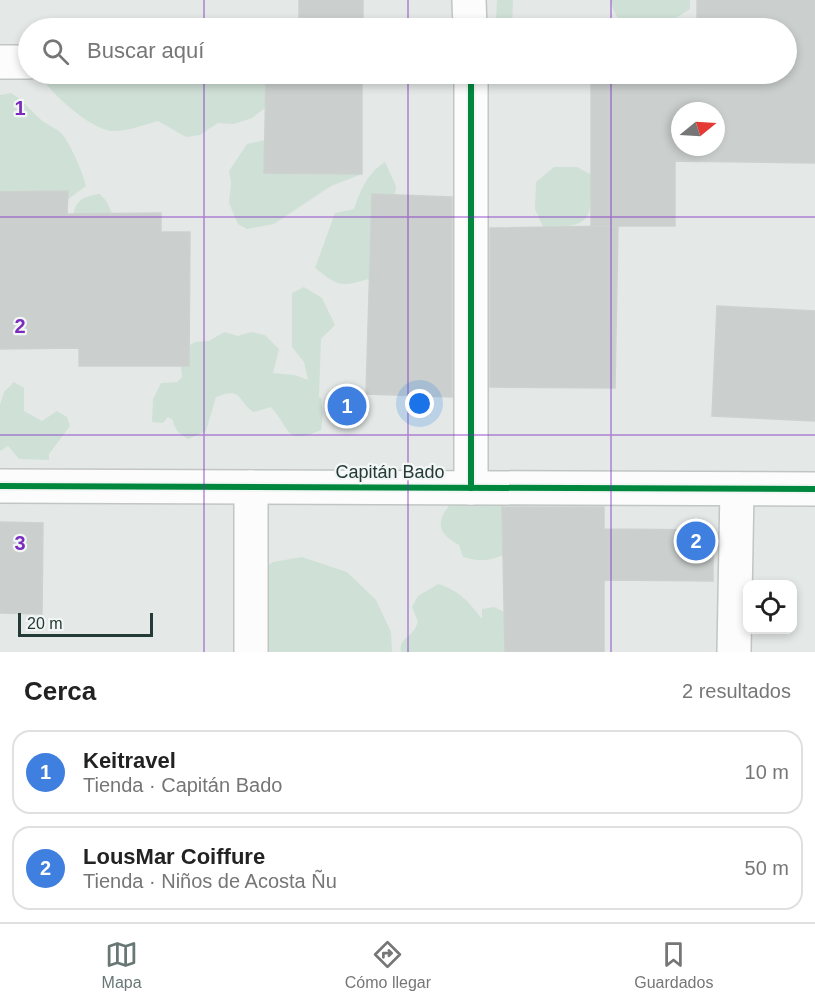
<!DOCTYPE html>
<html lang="es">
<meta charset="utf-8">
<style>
body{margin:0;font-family:Arial,sans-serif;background:#f2f2f2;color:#222}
.controls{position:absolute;right:18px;bottom:18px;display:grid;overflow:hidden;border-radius:12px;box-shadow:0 3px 9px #0003}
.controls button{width:54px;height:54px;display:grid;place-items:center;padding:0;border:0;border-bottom:2px solid #e0e0e0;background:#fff;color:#222;font:30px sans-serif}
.compass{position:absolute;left:671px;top:102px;width:54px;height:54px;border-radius:50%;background:#fff;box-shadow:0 3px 9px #0003;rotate:72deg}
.scale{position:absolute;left:18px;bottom:15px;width:135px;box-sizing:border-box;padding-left:6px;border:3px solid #243a36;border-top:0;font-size:16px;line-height:21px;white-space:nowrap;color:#243a36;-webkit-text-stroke:4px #f2f7f5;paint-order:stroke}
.you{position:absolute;left:420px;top:404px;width:21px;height:21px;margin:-15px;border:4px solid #fff;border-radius:50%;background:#1a73e8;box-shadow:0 0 0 9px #1a73e833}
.badge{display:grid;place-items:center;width:39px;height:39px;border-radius:50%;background:#677774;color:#fff;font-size:20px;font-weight:700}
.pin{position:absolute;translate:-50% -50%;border:3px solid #fff;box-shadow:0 2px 6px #0006}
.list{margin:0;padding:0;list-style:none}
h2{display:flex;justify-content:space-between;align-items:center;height:78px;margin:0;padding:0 24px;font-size:26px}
h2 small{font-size:20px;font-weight:400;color:#767676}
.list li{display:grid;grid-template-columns:39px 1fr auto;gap:18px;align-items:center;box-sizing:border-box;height:84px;margin:0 12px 12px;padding:0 12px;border:2px solid #e0e0e0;border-radius:18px}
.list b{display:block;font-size:22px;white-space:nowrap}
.list p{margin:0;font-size:20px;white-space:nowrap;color:#767676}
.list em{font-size:20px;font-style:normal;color:#767676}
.icon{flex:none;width:33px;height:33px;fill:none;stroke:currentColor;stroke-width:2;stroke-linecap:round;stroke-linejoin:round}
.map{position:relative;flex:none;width:815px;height:652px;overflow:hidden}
.search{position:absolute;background:#fff;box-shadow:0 3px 9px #0003;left:18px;right:18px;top:18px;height:66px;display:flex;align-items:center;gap:15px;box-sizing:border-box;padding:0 21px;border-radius:33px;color:#767676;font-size:22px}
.sheet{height:270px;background:#fff}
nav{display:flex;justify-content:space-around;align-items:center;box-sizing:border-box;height:84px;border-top:2px solid #e0e0e0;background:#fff;font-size:16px;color:#767676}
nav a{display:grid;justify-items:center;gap:3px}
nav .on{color:#677774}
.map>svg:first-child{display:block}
.green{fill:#cfe0d6}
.building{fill:#cbd0ce;stroke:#cdd1d0;stroke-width:1.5;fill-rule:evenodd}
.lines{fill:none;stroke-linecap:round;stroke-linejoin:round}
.street-casing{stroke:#c1c6c4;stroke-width:36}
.street{stroke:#fbfcfb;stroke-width:33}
.cycleway-casing{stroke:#f2f7f5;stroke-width:10}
.cycleway{stroke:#00873e;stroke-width:6}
.grid{fill:none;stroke:#7b2cbf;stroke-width:1.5;stroke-opacity:0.55}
.labels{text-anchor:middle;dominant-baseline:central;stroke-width:4.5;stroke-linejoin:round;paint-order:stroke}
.street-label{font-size:18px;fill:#243a36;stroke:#f2f7f5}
.grid-label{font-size:20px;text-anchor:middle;font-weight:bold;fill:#7b2cbf;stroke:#f2f7f5;stroke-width:4.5;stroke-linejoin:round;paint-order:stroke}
</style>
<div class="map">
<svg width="815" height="652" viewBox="0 0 815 652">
<rect width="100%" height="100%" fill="#e4e9e7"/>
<!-- green -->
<g class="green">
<polygon points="497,0 513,0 512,28 499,28 496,20"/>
<path d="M 610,0 L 690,0 L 690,9 C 672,21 640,42 621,22 C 615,16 613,7 610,0 Z"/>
<path d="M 39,74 L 306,74 L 304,80 L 266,80 L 265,108 L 252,118 L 234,124 L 218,123 L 200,135 L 186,137 L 158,121 C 144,125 125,132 111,131 C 89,128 50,93 39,74 Z"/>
<path d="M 11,93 C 23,100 29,109 39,118 C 46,125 57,128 62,134 C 70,143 84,175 86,186 L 67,200 L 0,192 L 0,95 Z"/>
<polygon points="265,140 264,172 362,174 331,186 274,224 247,229 238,224 229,203 231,183 229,171 247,144"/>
<path d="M 385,162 L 396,186 L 395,195 L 372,195 L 369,279 C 340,287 339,287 315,268 L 335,213 L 354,209 C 361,189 367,174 385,162 Z"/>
<path d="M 554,167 L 577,167 L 592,175 C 591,222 592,227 543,227 L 535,209 L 536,182 Z"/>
<path d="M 100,194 L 107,202 L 112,214 L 73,226 C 72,204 78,197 100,194 Z"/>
<path d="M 304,287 L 322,298 L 335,325 L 321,339 L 319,397 L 321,398 L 323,414 L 321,430 C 284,446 291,429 271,407 L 254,412 C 236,401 244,386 216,397 L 206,431 L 188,439 C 180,434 174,430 173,420 L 168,417 L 163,423 L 152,422 L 153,399 L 161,383 L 177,382 L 182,377 L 181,366 L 189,366 L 190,345 L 195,342 L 209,341 L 224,332 L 238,336 L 251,332 L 265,335 L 279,349 L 273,373 L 295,375 L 308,380 L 304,362 L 292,347 L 292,293 Z"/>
<polygon points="14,382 24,388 24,411 42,421 57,411 67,417 70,426 49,454 49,460 19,459 8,446 0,451 0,405 4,392"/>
<path d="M 524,496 L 521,506 L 502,506 L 503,555 C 488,562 478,561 463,557 L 459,545 C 434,532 437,519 453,501 Z"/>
<polygon points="302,557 347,572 376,600 391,632 392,652 256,652 251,577 273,562"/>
<path d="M 438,584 C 460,591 468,601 482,619 L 482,609 L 494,607 L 504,612 L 505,652 L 401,652 C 399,640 407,639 413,631 C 416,629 416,625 418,622 L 412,607 L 418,596 Z"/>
</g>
<!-- building -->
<g class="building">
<rect x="299" y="0" width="64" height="28"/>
<path d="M 697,0 L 815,0 L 815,163 L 675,161 L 675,226 L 591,226 L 591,74 L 786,74 L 786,28 L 697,28 ZM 680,111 L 716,111 L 716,147 L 680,147 Z"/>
<polygon points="299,74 362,74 362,174 264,173 266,80 299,80"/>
<polygon points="68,191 67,214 161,213 161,232 190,232 189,366 79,366 79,348 0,349 0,192"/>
<polygon points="372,194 452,197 452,397 366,394"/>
<polygon points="618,226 615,388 490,387 490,228"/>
<polygon points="717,306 815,311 815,421 712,416"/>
<polygon points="502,507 604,507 604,529 713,530 713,581 604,580 604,652 505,652"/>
<polygon points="0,522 43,523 42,614 0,613"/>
</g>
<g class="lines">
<defs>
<g id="street">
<polyline points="469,0 470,28"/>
<polyline points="0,62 28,62"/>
<polyline points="0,486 815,489"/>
<polyline points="471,488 471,74"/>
<polyline points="251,652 251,487"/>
<polyline points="734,652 737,489"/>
</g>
</defs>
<!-- street casing -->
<use href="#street" class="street-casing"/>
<!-- street -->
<use href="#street" class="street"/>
<defs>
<g id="cycleway">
<polyline points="0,486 815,489"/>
<polyline points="471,488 471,74"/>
</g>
</defs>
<!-- cycleway casing -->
<use href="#cycleway" class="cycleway-casing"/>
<!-- cycleway -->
<use href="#cycleway" class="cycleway"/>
</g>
<!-- grid -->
<path class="grid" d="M 204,0 L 204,28M 408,0 L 408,28M 611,0 L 611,28M 204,74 L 204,652M 408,74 L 408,652M 611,74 L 611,652M 0,217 L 815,217M 0,435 L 815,435"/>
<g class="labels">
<!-- street labels -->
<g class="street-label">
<text x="390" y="472">Capitán Bado</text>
</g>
</g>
<g class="grid-label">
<text x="20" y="115">1</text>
<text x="20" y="333">2</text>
<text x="20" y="550">3</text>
</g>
</svg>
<div class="controls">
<button><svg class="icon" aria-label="locate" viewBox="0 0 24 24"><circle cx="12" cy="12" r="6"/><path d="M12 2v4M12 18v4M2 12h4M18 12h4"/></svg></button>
</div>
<svg class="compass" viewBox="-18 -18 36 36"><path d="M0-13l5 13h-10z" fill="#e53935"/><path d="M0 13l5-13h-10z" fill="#767676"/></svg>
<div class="scale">20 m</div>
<div class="you"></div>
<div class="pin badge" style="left:347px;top:406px;background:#3f7fe0">1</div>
<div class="pin badge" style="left:696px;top:541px;background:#3f7fe0">2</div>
<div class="search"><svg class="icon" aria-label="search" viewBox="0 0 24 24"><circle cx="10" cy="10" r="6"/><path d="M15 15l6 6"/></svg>Buscar aquí</div>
</div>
<section class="sheet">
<h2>Cerca<small>2 resultados</small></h2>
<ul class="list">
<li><span class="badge" style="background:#3f7fe0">1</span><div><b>Keitravel</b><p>Tienda · Capitán Bado</p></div><em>10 m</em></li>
<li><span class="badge" style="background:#3f7fe0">2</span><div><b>LousMar Coiffure</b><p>Tienda · Niños de Acosta Ñu</p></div><em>50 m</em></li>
</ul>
</section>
<nav>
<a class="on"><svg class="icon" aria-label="map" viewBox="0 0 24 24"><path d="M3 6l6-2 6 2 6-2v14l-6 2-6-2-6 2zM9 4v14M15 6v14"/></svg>Mapa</a>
<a><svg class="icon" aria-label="directions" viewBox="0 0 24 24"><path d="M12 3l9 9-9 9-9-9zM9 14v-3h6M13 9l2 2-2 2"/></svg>Cómo llegar</a>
<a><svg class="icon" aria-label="saved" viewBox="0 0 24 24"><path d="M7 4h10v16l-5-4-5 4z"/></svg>Guardados</a>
</nav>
